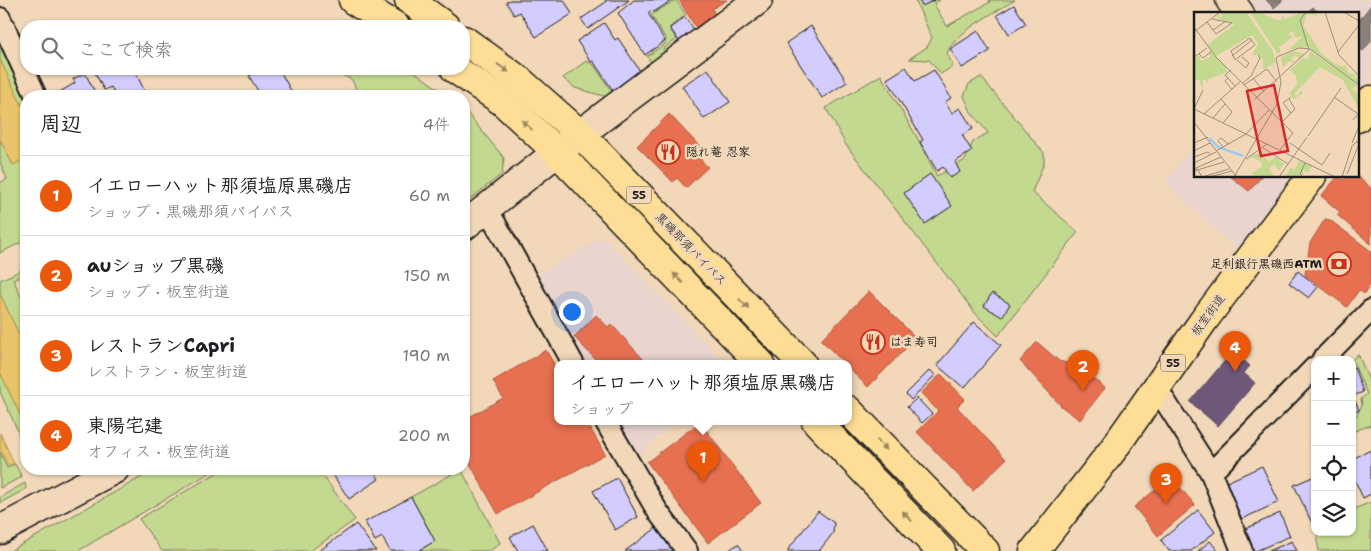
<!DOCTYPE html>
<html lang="ja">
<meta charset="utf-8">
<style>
body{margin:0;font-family:"Shantell Sans","Klee One",sans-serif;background:#f6f6f6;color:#202124}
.controls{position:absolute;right:15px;bottom:15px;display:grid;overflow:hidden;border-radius:10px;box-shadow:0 1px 4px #0004}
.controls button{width:45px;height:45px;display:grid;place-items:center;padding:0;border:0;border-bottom:1px solid #e0e0e0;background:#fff;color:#202124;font:25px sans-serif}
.you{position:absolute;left:571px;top:311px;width:18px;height:18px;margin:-12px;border:4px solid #fff;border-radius:50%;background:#1a73e8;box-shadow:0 0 0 8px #1a73e833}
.badge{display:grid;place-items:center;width:32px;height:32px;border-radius:50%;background:#ea580c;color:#fff;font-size:16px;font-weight:700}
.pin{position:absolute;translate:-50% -41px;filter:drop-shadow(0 1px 2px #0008)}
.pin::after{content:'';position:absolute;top:26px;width:18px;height:15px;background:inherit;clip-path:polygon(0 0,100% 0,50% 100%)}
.popup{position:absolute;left:554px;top:360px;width:298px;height:65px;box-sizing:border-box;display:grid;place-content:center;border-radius:10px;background:#fff;filter:drop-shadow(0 1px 4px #0005);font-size:16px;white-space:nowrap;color:#757577}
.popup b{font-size:19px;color:#202124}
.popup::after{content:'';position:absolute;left:50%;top:100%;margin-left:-10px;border:10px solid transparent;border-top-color:#fff}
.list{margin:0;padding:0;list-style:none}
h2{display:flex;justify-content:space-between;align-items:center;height:65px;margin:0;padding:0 20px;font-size:21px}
h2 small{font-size:16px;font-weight:400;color:#757577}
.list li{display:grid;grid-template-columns:32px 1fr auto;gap:15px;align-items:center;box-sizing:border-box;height:80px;padding:0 20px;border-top:1px solid #e0e0e0}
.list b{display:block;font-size:19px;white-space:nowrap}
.list p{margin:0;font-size:16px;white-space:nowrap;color:#757577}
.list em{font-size:16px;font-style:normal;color:#757577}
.icon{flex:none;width:28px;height:28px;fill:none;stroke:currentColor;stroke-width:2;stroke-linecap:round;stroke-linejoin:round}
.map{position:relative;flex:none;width:1371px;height:551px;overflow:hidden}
.search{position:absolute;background:#fff;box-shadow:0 1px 4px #0004;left:20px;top:20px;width:450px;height:55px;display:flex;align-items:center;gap:12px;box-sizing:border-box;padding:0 18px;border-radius:20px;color:#757577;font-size:19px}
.panel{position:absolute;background:#fff;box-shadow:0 1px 4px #0004;left:20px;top:90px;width:450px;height:385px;border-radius:20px}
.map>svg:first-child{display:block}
.built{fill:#e9d4ce}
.green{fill:#c2d98f;stroke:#6f7a56}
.homes{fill:#e9c46a;stroke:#ac9253}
.shops{fill:#e76f51;stroke:#aa5641}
.offices{fill:#6d597a;stroke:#55475e}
.industry{fill:#8a817c;stroke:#69635f}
.building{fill:#d3ccfe;stroke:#1c1c1c}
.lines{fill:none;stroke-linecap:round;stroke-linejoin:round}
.street-casing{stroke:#1c1c1c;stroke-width:24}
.secondary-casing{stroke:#1c1c1c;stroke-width:31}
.primary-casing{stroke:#1c1c1c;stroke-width:31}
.street{stroke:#f2d8b9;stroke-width:20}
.secondary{stroke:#f2d8b9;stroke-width:28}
.primary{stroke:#fede96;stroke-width:28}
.oneway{fill:#98875f}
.labels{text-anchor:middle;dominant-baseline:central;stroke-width:5;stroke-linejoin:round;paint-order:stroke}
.shield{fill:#f2d8b9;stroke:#5c544b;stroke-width:1}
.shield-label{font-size:11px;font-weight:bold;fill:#1c1c1c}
.poi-label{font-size:12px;font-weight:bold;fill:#1c1c1c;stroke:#f2d8b9;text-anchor:start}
.street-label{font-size:12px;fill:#1c1c1c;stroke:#f2d8b9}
.inset-river{fill:none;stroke:#99cbf5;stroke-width:2.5}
.inset-road{fill:none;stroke:#9c8d7a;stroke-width:1}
.view{fill:#d62828;fill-opacity:0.15;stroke:#d62828;stroke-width:2.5}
.inset-edge{fill:none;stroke:#1c1c1c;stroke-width:2.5}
</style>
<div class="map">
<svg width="1371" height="551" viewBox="0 0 1371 551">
<rect width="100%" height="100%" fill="#f2d8b9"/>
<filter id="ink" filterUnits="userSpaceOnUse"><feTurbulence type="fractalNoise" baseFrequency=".02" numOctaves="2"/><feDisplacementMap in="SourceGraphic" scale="10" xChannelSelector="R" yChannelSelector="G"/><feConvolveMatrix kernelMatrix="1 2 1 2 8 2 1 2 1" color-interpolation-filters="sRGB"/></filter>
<g filter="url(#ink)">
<!-- built -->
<g class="built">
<polygon points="1243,0 1371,0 1371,79 1357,96 1357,14 1253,14"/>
<polygon points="1195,143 1195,176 1296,176 1237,250 1165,182"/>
<polygon points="603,237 725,363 582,363 533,277"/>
<polygon points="615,421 675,421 636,457"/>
</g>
<!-- green -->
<g class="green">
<polygon points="675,0 676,0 686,15 670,27 670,30 677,39 663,49 666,55 652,64 647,56 665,44 666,39 651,15"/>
<path d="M 915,0 L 940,0 L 934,4 L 947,26 L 990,2 L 989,0 L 1015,0 C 994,13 957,31 947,53 L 953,66 L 941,74 L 929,60 L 909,59 L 927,47 L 932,38 Z"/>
<polygon points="0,40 26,96 26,114 0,60"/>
<polygon points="586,61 594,65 613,93 607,97 575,88 563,78"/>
<polygon points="330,69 411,69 448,96 359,96 352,80"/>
<polygon points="881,75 918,139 937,176 965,160 973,142 988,133 971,112 964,96 969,84 981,77 1044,153 1044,163 1032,192 1078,232 998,336 976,314 846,145 826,108"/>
<polygon points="464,109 504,158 502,174 464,204"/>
<polygon points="0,139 13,165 26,158 26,240 0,253 0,183 7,179 0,162"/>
<polygon points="24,269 26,273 13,279 26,307 26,350 0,294 0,280"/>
<polygon points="1358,354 1371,385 1371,425 1352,432 1352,417 1357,415 1362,405 1361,399 1367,394 1352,360"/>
<polygon points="0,372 26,427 26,449 0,392"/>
<polygon points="0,452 7,468 15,464 22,477 0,488"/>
<polygon points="156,469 216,469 78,551 10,551"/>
<polygon points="223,469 318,469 355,520 310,551 162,551 139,519"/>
<polygon points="461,469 500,543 490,551 418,551 435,541 411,497"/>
<polygon points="25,483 26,489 0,503 0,497"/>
<polygon points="1371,502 1371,551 1319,551 1317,541 1320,532 1352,532 1352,510"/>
</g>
<!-- homes -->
<g class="homes">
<polygon points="0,60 26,114 26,158 13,165 0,139"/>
<polygon points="0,294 26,350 26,427 0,372"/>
<polygon points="0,433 14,463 8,466 0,448"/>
</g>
<!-- shops -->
<g class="shops">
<polygon points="679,0 727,0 712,9 718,19 698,31"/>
<polygon points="669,114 705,152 699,158 708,167 686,188 677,178 673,182 637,146"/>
<polygon points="1230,176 1262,176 1249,191"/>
<polygon points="1338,176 1344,180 1347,176 1357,176 1371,188 1371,244 1337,215 1340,212 1321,196"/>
<polygon points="1325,219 1330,220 1371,251 1371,284 1364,294 1359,290 1347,307 1305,275 1310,243"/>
<polygon points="869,291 916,338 868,387 848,368 848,363 844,363 821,340"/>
<polygon points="596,315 608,327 611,324 644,360 640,363 599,363 574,337"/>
<polygon points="1037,342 1059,361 1078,366 1105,388 1080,420 1062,407 1020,361"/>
<polygon points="546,350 558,371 558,421 586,421 605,454 498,514 464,453 464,420 503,398 493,381"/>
<polygon points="941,374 965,399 957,407 1006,459 973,491 917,432 938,411 921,393"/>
<polygon points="700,422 761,503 708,543 647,462"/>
<polygon points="1171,477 1195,505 1158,536 1134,507"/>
</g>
<!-- offices -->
<polygon class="offices" points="1233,351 1250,366 1244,373 1255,383 1218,426 1190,402"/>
<!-- industry -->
<g class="industry">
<polygon points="1266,0 1283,0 1274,8"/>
<polygon points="1371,5 1371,41 1363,51 1357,46 1357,23"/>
<polygon points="1313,7 1319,14 1305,14"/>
</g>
<!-- building -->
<g class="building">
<polygon points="510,0 564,0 572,14 536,37 520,12 514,15 506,2"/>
<polygon points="605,0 629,0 588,29 581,19 606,2"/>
<polygon points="634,0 672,0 654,12 652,10 648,13 665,41 645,55 618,13"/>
<polygon points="919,0 935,0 922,6"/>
<polygon points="1014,5 1026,24 1009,34 997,15"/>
<polygon points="685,17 696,32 681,44 670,28"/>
<polygon points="604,23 615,40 618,38 642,74 614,92 593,61 591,62 577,41"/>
<polygon points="811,26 847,82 822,98 786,43"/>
<polygon points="978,31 990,51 962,68 950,49"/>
<polygon points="906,67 915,81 934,70 951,98 945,102 952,113 960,108 973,129 962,135 972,151 955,162 960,172 950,178 943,167 937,171 920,142 923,140 887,79"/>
<polygon points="93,69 134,69 147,96 116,96 111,87 104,90"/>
<polygon points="262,69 279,69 294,96 261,96 249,76"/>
<polygon points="708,69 730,102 704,119 682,86"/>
<polygon points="85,73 97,96 53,96 75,83 73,79"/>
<polygon points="930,174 952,206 925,224 904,193"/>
<polygon points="1298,271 1318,287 1309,298 1289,283"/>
<polygon points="992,293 1010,304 1002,317 984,306"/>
<polygon points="974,322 1001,345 964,388 937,365"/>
<polygon points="1354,367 1363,392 1353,396 1359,410 1352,413 1352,368"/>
<polygon points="930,370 935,375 911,400 906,394"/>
<polygon points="917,398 932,414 922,423 907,407"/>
<polygon points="1371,450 1371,494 1363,498 1352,474 1352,459"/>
<polygon points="1262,466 1279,502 1242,519 1225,483"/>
<polygon points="336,469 384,469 376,475 379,479 349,499 331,472"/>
<polygon points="1315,476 1315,520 1311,521 1294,485"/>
<polygon points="617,478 638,517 615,530 593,491"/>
<polygon points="411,497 435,541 418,551 390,551 382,537 375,541 365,522"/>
<polygon points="1198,510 1215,532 1191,551 1169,551 1161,540"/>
<polygon points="818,511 834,523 833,533 819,551 787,551"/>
<polygon points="1280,513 1290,536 1256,551 1252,551 1243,530"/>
<polygon points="356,524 376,551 319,551"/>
<polygon points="533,524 548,551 518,551 510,537"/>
<polygon points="659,526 678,551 625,551"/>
<polygon points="1210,541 1218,551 1198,551"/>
<polygon points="1292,541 1297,551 1269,551"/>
<polygon points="738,544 743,551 728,551"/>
</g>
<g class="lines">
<defs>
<g id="street">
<polyline points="0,18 36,96"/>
<polyline points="487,208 573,363"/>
<polyline points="1322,360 1371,310"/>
<polyline points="1156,387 1211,473 1242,551"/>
<polyline points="605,421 658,512 687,551"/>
<polyline points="1211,473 1315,367"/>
</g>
<g id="secondary">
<polyline points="1230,0 1240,14"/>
<polyline points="464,226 580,134 758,0"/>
<polyline points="0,530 115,469"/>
</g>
<g id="primary">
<polyline points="353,0 395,26"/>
<polyline points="409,0 445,26"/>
<polyline points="464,40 519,80 580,134 802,363"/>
<polyline points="455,69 503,102 557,152 760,363"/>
<polyline points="1357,118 1371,100"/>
<polyline points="848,410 985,551"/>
<polyline points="816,421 941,551"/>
<polyline points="1034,551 1112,451 1204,320 1312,176"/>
</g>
</defs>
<!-- street casing -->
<use href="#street" class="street-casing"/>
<!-- secondary casing -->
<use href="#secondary" class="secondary-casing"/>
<!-- primary casing -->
<use href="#primary" class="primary-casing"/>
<!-- street -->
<use href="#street" class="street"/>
<!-- secondary -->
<use href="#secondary" class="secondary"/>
<!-- primary -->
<use href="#primary" class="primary"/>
</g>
<!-- one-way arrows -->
<defs><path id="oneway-solid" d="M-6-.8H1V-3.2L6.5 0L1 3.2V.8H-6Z" transform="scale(1.25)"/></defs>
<g class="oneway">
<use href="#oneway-solid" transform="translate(503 68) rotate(36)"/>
<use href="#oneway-solid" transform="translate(527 125) rotate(-137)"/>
<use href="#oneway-solid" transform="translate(678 278) rotate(-134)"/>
<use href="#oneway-solid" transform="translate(744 304) rotate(46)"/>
<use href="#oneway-solid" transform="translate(882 445) rotate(46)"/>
<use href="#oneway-solid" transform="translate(907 516) rotate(-134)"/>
</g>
</g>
<!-- icons -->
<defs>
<symbol id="restaurant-ring" viewBox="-11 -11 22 22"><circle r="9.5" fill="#f2d8b9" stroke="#c8321e" stroke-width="1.5"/><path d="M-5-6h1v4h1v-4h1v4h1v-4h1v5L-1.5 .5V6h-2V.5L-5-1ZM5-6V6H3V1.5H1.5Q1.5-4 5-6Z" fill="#c8321e"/></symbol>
<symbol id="bank-ring" viewBox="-11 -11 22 22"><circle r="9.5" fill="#f2d8b9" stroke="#c8321e" stroke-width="1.5"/><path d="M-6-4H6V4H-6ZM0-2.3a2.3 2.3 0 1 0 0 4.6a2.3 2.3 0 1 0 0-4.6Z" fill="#c8321e"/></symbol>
</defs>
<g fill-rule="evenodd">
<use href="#restaurant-ring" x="654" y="138" width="28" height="28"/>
<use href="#bank-ring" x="1325" y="250" width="28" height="28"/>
<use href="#restaurant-ring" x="859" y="328" width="28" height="28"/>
</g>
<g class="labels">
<!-- shield labels -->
<g class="shield">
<rect x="626.5" y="186.5" width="25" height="17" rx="4"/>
<rect x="1160.5" y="354.5" width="25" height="17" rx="4"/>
</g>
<g class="shield-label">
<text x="639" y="195">55</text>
<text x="1173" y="363">55</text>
</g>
<!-- poi labels -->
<g class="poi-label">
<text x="686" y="152">隠れ菴 忍家</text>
<text x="1322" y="264" text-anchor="end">足利銀行黒磯西ATM</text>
<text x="890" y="342">はま寿司</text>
</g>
<!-- street labels -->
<g class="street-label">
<text transform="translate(691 249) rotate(46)">黒磯那須バイパス</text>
<text transform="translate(1208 315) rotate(-54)">板室街道</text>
</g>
</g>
<!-- overview -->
<g transform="translate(1194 12)">
<rect width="165" height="165" fill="#f2d8b9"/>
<path d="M 27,0 L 52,0 L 78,38 L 82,50 L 78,52 L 84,61 L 77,53 L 69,58 L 69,48 L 64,43 L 58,43 L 64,32 L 58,23 L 22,44 L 13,33 L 41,12 L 24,7 L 23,4 L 26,2 L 25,6 L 28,5 ZM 56,0 L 65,0 L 83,8 L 87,8 L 88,4 L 92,7 L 108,0 L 122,0 L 124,4 L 113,2 L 109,13 L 127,41 L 140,51 L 149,55 L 151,53 L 155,61 L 157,61 L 163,63 L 157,66 L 165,65 L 165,72 L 156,67 L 164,74 L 158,76 L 165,84 L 165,97 L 149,68 L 126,55 L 100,82 L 104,84 L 106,79 L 109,81 L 100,87 L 99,87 L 96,81 L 103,72 L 102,64 L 96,58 L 109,46 L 114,47 L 116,39 L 151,64 L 114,35 L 94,38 L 108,25 L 101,25 L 99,19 L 94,22 L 99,25 L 85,35 L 87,41 L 83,41 ZM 15,38 L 32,55 L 33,60 L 15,67 L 12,72 L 12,68 L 9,68 L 9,78 L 5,68 L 0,68 L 0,50 L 2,44 L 7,45 L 6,49 L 16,45 ZM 100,39 L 111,42 L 106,47 L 101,43 L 97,47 L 102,51 L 95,49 L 89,56 L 87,45 ZM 67,141 L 75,150 L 81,145 L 90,152 L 85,159 L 80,152 L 75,156 L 80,165 L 60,165 L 58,161 L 68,155 L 68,151 L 59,145 L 51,149 L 61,142 ZM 105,148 L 118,154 L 114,161 L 109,158 L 109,165 L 91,165 L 97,155 L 101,158 Z" fill="#c2d98f"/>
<path class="inset-river" d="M 15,126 L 24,135 L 49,144"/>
<path class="inset-road" d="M 131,0 L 145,43 L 165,64M 150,0 L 165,9M 13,10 L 22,22 L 38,11 L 18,7M 0,15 L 22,45 L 99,121 L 86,138M 19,18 L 32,9M 0,20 L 26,0M 56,26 L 61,33 L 41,48 L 37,39 ZM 144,40 L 165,13M 5,42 L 9,46 L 17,40M 38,44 L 58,28M 85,44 L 105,36 L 116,37 L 165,73M 0,45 L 13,36M 43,48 L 52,56 L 55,51 L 48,45M 37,58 L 31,63 L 41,74M 34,66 L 31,69 L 38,78M 59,66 L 70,80M 49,71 L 57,64 L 66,46 L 64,43M 50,73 L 73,57 L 83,70M 140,85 L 164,102 L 159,108M 27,87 L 38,100 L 29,111M 61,87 L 115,38 L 106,8 L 112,0M 0,97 L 9,78M 0,97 L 141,165M 97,101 L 89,91 L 97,85M 10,102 L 47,69M 19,106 L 31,92M 0,110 L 42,164M 88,110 L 101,97 L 95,87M 114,124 L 147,76M 0,131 L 14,125M 96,131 L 128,153 L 136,141M 158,131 L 165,114M 29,135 L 24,129 L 27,126 L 34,132M 69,136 L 94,152M 0,139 L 16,131M 22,139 L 52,122 L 75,98M 0,145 L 14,140 L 17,143M 52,147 L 73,132M 0,151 L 22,140M 3,158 L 2,156 L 27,145M 4,158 L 8,165 L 35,157M 0,159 L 30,150M 153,162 L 165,132 L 163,130M 15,165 L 38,159M 40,165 L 83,92 L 87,70 L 82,46 L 85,44M 85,165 L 113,125M 109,165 L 106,162 L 111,151M 148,165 L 158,134 L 165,128"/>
<path class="view" d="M 80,73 L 94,139 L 67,144 L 53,79 Z"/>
<rect width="165" height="165" class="inset-edge"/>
</g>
</svg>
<div class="controls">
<button>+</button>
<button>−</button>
<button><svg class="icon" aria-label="locate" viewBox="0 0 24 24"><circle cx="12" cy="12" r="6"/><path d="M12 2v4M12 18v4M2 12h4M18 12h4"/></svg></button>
<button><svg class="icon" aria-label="layers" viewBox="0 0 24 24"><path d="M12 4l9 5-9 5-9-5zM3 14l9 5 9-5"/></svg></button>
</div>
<div class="you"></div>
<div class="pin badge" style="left:703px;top:482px">1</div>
<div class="popup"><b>イエローハット那須塩原黒磯店</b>ショップ</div>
<div class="pin badge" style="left:1083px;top:391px">2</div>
<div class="pin badge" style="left:1166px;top:504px">3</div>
<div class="pin badge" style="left:1235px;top:372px">4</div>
<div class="search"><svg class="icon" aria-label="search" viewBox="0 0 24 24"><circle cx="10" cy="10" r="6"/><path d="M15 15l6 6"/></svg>ここで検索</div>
<section class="panel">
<h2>周辺<small>4件</small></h2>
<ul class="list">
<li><span class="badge">1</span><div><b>イエローハット那須塩原黒磯店</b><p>ショップ · 黒磯那須バイパス</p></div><em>60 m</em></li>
<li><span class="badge">2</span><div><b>auショップ黒磯</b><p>ショップ · 板室街道</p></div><em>150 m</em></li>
<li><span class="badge">3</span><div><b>レストランCapri</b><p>レストラン · 板室街道</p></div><em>190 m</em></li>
<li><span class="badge">4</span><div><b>東陽宅建</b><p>オフィス · 板室街道</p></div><em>200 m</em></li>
</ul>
</section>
</div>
